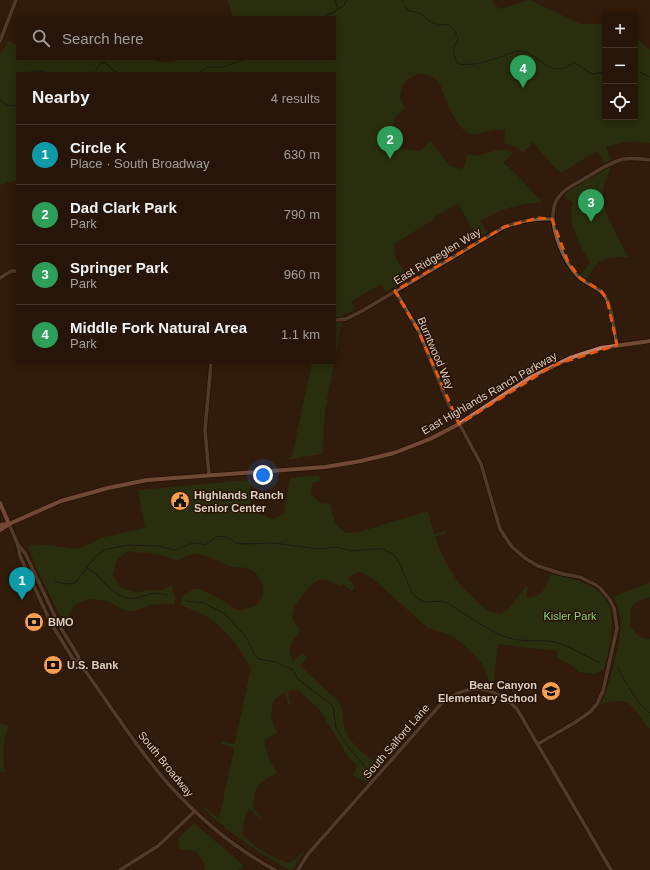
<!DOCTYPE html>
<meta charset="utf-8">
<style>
body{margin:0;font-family:Helvetica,sans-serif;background:#322216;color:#f1f3f6}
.controls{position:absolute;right:12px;top:12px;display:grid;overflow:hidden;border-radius:0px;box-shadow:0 2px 10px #0003}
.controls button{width:36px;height:36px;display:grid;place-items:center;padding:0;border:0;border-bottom:1px solid #423429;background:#261508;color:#f1f3f6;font:20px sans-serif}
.you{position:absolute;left:263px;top:475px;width:14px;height:14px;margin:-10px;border:3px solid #fff;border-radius:50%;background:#1a73e8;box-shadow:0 0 0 6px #1a73e833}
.badge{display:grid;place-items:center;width:26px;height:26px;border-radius:50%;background:#0f766e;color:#fff;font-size:13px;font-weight:700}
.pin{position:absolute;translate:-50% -33px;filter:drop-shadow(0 1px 2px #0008)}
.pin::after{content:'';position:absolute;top:21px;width:14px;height:12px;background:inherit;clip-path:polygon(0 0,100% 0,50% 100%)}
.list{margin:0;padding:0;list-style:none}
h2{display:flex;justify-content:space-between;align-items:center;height:52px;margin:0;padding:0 16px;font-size:17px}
h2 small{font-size:13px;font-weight:400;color:#a49f9c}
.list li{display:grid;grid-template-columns:26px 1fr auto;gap:12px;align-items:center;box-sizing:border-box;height:60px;padding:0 16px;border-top:1px solid #423429}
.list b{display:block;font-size:15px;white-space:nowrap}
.list p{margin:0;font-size:13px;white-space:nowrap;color:#a49f9c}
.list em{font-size:13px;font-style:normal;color:#a49f9c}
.icon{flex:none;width:22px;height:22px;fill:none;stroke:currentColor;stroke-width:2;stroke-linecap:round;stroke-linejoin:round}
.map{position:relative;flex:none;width:650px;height:870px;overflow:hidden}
.search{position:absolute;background:#261508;box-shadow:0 2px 10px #0003;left:16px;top:16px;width:320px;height:44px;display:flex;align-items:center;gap:10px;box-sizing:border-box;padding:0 14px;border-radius:0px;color:#a49f9c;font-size:15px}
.panel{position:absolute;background:#261508;box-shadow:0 2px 10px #0003;left:16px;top:72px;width:320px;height:292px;border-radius:0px}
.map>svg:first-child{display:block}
.green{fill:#204513}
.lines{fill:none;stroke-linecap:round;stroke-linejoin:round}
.stream{stroke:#051619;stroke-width:1}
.secondary-casing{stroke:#190600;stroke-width:5}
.primary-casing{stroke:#190600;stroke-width:5.5}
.secondary{stroke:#7a604c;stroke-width:3.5}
.primary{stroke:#c2806b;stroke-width:4}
.marked{fill:none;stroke:#e8590c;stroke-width:3;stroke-dasharray:8 5;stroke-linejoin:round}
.labels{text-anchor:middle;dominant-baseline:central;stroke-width:3;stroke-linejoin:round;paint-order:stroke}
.street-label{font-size:11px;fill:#decfc4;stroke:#281303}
.poi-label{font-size:11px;font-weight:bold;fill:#decfc4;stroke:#281303;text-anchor:start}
.park-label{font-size:11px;fill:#8bd675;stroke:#281303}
</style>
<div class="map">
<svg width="650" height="870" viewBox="0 0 650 870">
<rect width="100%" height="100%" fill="#321c0b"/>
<!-- green -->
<g class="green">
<path d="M 229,0 L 493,0 L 495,6 L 501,9 L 530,0 L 580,24 L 605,24 L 605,117 L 635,117 L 635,37 L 650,50 L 650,143 C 635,140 620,142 606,147 L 611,160 L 604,163 L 597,151 L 561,173 L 553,166 L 533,142 L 523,152 L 514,146 L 504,143 L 505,130 C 492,127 475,139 466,132 C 457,125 448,106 444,95 C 442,91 441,85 438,81 C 433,76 423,72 416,75 C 402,81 403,85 400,98 L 405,108 L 395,117 L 391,133 L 401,148 L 420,151 L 430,141 L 450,166 L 460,169 L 464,167 L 467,155 C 471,155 476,156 480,155 C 492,153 502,145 513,153 L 503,163 C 518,173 529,190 543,202 C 515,205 504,207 480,221 L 487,233 L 475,239 L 471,232 L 473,230 L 458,203 L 433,218 L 433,220 L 394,244 L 395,257 L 408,278 L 386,292 L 381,284 L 352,301 L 351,303 L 355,310 L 343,315 L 335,358 L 335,73 L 17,73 L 17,180 L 0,185 L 0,54 L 8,41 L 17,45 L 17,59 L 147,59 L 167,63 L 184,59 L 335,59 L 335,17 L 233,17 L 228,1 Z"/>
<path d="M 611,166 C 609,174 604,183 603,190 C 600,210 620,239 628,257 C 605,257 598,257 587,280 L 580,276 L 590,263 C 581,246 566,223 573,203 L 563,194 Z"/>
<polygon points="312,363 334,363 325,410 322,454 286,460 292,456"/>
<path d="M 317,475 L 320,477 L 321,481 L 312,483 L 311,494 L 320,503 L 330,504 C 333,516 334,527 346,533 L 359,532 L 428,511 L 434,534 L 445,531 L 446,533 L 435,537 L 443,557 L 456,579 L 464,589 L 483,607 L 491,612 L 500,614 L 508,610 L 526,586 L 528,587 L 526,598 C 544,597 544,589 551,574 C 563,577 576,579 587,584 C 624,600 611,639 604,669 L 593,674 L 579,672 L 573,666 L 557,658 L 557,651 L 498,644 L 493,688 L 489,687 L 488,677 L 482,663 L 463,644 L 451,635 L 428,628 L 372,578 L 360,572 L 355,573 L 348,578 L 355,587 L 352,591 L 343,584 L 340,586 C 333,583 327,578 319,580 C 313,582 309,588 305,592 C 295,605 285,617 301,630 C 293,642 285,646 293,661 L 302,654 L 307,658 L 300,666 L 339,702 C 344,710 342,721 345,730 C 351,746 368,756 380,767 L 366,782 L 353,776 L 357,765 L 348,757 L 320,710 L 298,690 L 288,691 L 291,704 L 288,705 L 285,692 L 273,701 L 271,717 L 277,733 L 264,740 L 268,757 L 277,773 C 261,782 252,785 254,806 L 252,807 L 262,818 L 261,819 L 250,809 C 244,815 243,826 242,834 C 255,848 270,857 289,863 L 297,858 L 303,851 L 304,852 L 293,869 L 289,870 C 257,851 231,835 204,809 L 204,806 L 219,819 L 234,749 L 232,747 L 221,744 L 222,741 L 233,744 L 235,742 L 251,668 C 239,648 227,629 207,617 C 199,612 190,609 181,605 L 182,595 L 195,589 L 200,589 L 225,602 L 234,609 L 239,610 L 254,607 L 259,602 L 263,595 L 263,589 L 261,581 L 254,571 L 246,568 L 230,566 L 207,556 L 197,554 L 189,555 L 178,560 L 160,555 L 128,551 L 116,561 L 113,576 L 121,588 L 138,593 L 147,590 L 163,590 L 171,585 L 175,597 L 175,604 C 167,604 158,604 150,605 C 144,606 135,612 129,611 C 123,611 115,605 109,602 C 89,595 66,601 68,626 L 66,628 L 35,565 L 28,546 L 47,545 L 73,549 L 80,548 L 104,537 L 145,528 L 138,490 L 250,480 L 251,511 L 273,519 L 284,514 L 290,478 Z"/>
<path d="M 650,582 L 650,597 C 643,599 635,601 631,608 C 630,610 630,614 630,617 C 629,629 638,639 650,639 L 650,728 L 647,727 C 633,705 629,696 601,704 C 609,687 623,636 621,618 C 620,611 616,604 614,597 C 625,591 638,588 650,582 Z"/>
<path d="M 0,723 L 8,726 C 3,742 2,756 5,773 L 0,772 Z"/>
<polygon points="194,823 244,866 238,870 204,870 205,864 196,851 178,849 179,838"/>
</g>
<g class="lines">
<!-- stream -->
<g class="stream">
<polyline points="402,0 403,1"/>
<path d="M 405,6 L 409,11 C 413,12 418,12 421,14 C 425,16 427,20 431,22 C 446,28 452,19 458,39 C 452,48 453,55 458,64 C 475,66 488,61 503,56 C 508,54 514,52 518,51 C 539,50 549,83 574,62 L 592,74 L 605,72"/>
<polyline points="338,9 344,6 346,0"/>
<polyline points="324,17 336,11 338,8 335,0"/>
<polyline points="635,70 650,77"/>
<path d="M 30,73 C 36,69 42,71 48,73"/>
<polyline points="95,73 100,63 105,63 117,73"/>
<path d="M 200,73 C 207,63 216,69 226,66 C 232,64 238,61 244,59"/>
<path d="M 0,100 C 6,105 9,107 17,105"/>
<path d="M 87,568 C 102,576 110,594 127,598 C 136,600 145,595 154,593 C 158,593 163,594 167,595"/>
<path d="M 55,582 L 67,584 L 75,583 L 95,557 L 104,550 L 128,545 L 157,546 L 175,550 L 190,544 L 197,543 L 203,545 L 207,544 L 216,537 L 222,536 L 229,538 L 236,543 L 243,544 L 273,543 L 319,549 L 337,547 L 352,551 L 374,549 L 383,549 L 394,555 L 400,564 L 411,591 L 417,598 L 425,602 L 442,601 L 447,603 C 466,614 485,629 506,637 C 520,642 533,640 548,641 C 564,642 584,656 599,662"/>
<polyline points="186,601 204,603 225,614 246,637 254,653 259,659 276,662 293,670 298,679 333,706 336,728 349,748 369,771"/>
<polyline points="617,666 627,685"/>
<polyline points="629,688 641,705 650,713"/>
</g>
<defs>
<g id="secondary">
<polyline points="0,41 16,0"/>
<polyline points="0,278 11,271 17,271"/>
<polyline points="395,291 418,330 447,401 481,464 500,529 512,547 525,558 538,566 563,574 580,577 596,585 601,589 610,600 614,608 617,628 603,691 597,704 590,712 574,723 538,744"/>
<path d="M 335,320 L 346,319 L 362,311 L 504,227 C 520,221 536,218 552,219"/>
<path d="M 617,345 C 614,332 613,309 606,298 C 600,287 589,286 580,278 C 563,263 544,218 558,198 C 564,189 573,185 582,180 C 594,173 607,164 620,160 C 629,157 641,159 650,160"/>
<polyline points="209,475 205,430 211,363"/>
<path d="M 9,524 L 18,545 L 25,553 L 59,625 L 78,656 L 81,665 C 110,705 138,750 171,787 C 201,820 236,849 275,870"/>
<polyline points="18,546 20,556 51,623 73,659 80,664"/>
<polyline points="120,870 158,846 195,811"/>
<path d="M 298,870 L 308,854 L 441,704 C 467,682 494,685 517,709 L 611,870"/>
</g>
<g id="primary">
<polyline points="0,503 9,524"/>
<polyline points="0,525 9,524"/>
<polyline points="0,530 9,524 61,501 108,488 147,480 325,467 361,461 394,453 430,439 459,424 531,377 570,358 601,348 650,341"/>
</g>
</defs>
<!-- secondary casing -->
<use href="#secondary" class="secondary-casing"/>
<!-- primary casing -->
<use href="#primary" class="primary-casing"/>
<!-- secondary -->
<use href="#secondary" class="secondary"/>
<!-- primary -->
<use href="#primary" class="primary"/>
</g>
<!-- marked area -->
<path d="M0 0H650V870H0ZM 538,218 L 552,219 L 568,262 L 580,278 L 601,291 L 607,299 L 617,345 L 554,365 L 459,424 L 418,330 L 395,291 L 504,227 Z" fill="#321c0b" fill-opacity=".55" fill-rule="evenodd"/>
<path class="marked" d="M 538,218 L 552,219 L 568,262 L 580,278 L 601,291 L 607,299 L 617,345 L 554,365 L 459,424 L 418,330 L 395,291 L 504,227 Z"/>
<!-- icons -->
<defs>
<symbol id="civic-disc" viewBox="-11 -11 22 22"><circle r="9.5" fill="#fa9f4e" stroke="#281303"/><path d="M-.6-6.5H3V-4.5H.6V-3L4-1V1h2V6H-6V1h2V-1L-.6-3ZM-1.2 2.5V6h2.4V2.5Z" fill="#111"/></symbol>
<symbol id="bank-disc" viewBox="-11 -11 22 22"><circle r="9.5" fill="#fa9f4e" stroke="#281303"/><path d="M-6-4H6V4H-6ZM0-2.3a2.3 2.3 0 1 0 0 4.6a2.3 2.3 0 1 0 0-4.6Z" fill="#111"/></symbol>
<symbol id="school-disc" viewBox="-11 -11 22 22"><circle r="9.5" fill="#fa9f4e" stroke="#281303"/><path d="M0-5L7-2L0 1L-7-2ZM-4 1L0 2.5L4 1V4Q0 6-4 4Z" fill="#111"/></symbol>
</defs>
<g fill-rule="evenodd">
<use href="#civic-disc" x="169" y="490" width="22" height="22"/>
<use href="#bank-disc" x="23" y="611" width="22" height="22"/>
<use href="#bank-disc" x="42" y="654" width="22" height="22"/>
<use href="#school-disc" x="540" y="680" width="22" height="22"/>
</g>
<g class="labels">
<!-- street labels -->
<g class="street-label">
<text transform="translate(437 256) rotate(-31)">East Ridgeglen Way</text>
<text transform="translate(436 353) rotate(67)">Burntwood Way</text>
<text transform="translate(489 393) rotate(-30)">East Highlands Ranch Parkway</text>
<text transform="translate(396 741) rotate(-49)">South Salford Lane</text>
<text transform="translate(166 764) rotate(51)">South Broadway</text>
</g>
<!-- poi labels -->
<g class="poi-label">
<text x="194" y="495">Highlands Ranch<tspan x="194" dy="13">Senior Center</tspan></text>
<text x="48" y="622">BMO</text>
<text x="67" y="665">U.S. Bank</text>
<text x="537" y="685" text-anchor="end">Bear Canyon<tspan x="537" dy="13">Elementary School</tspan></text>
</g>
<!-- park labels -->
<g class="park-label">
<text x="570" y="616">Kisler Park</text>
</g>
</g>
</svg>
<div class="controls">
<button>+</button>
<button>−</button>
<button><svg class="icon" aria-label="locate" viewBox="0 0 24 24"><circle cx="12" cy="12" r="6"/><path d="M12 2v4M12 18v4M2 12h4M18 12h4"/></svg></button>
</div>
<div class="you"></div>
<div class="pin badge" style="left:22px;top:600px;background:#0f9aa8">1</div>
<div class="pin badge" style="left:390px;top:159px;background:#2e9e5b">2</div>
<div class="pin badge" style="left:591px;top:222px;background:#2e9e5b">3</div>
<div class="pin badge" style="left:523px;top:88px;background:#2e9e5b">4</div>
<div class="search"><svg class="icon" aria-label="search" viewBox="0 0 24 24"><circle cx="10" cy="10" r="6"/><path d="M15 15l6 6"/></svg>Search here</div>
<section class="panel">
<h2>Nearby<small>4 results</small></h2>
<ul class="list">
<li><span class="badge" style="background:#0f9aa8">1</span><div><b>Circle K</b><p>Place · South Broadway</p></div><em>630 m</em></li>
<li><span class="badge" style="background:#2e9e5b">2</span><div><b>Dad Clark Park</b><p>Park</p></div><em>790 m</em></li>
<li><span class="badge" style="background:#2e9e5b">3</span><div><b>Springer Park</b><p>Park</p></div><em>960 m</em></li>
<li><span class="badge" style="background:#2e9e5b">4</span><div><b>Middle Fork Natural Area</b><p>Park</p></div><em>1.1 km</em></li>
</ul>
</section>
</div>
